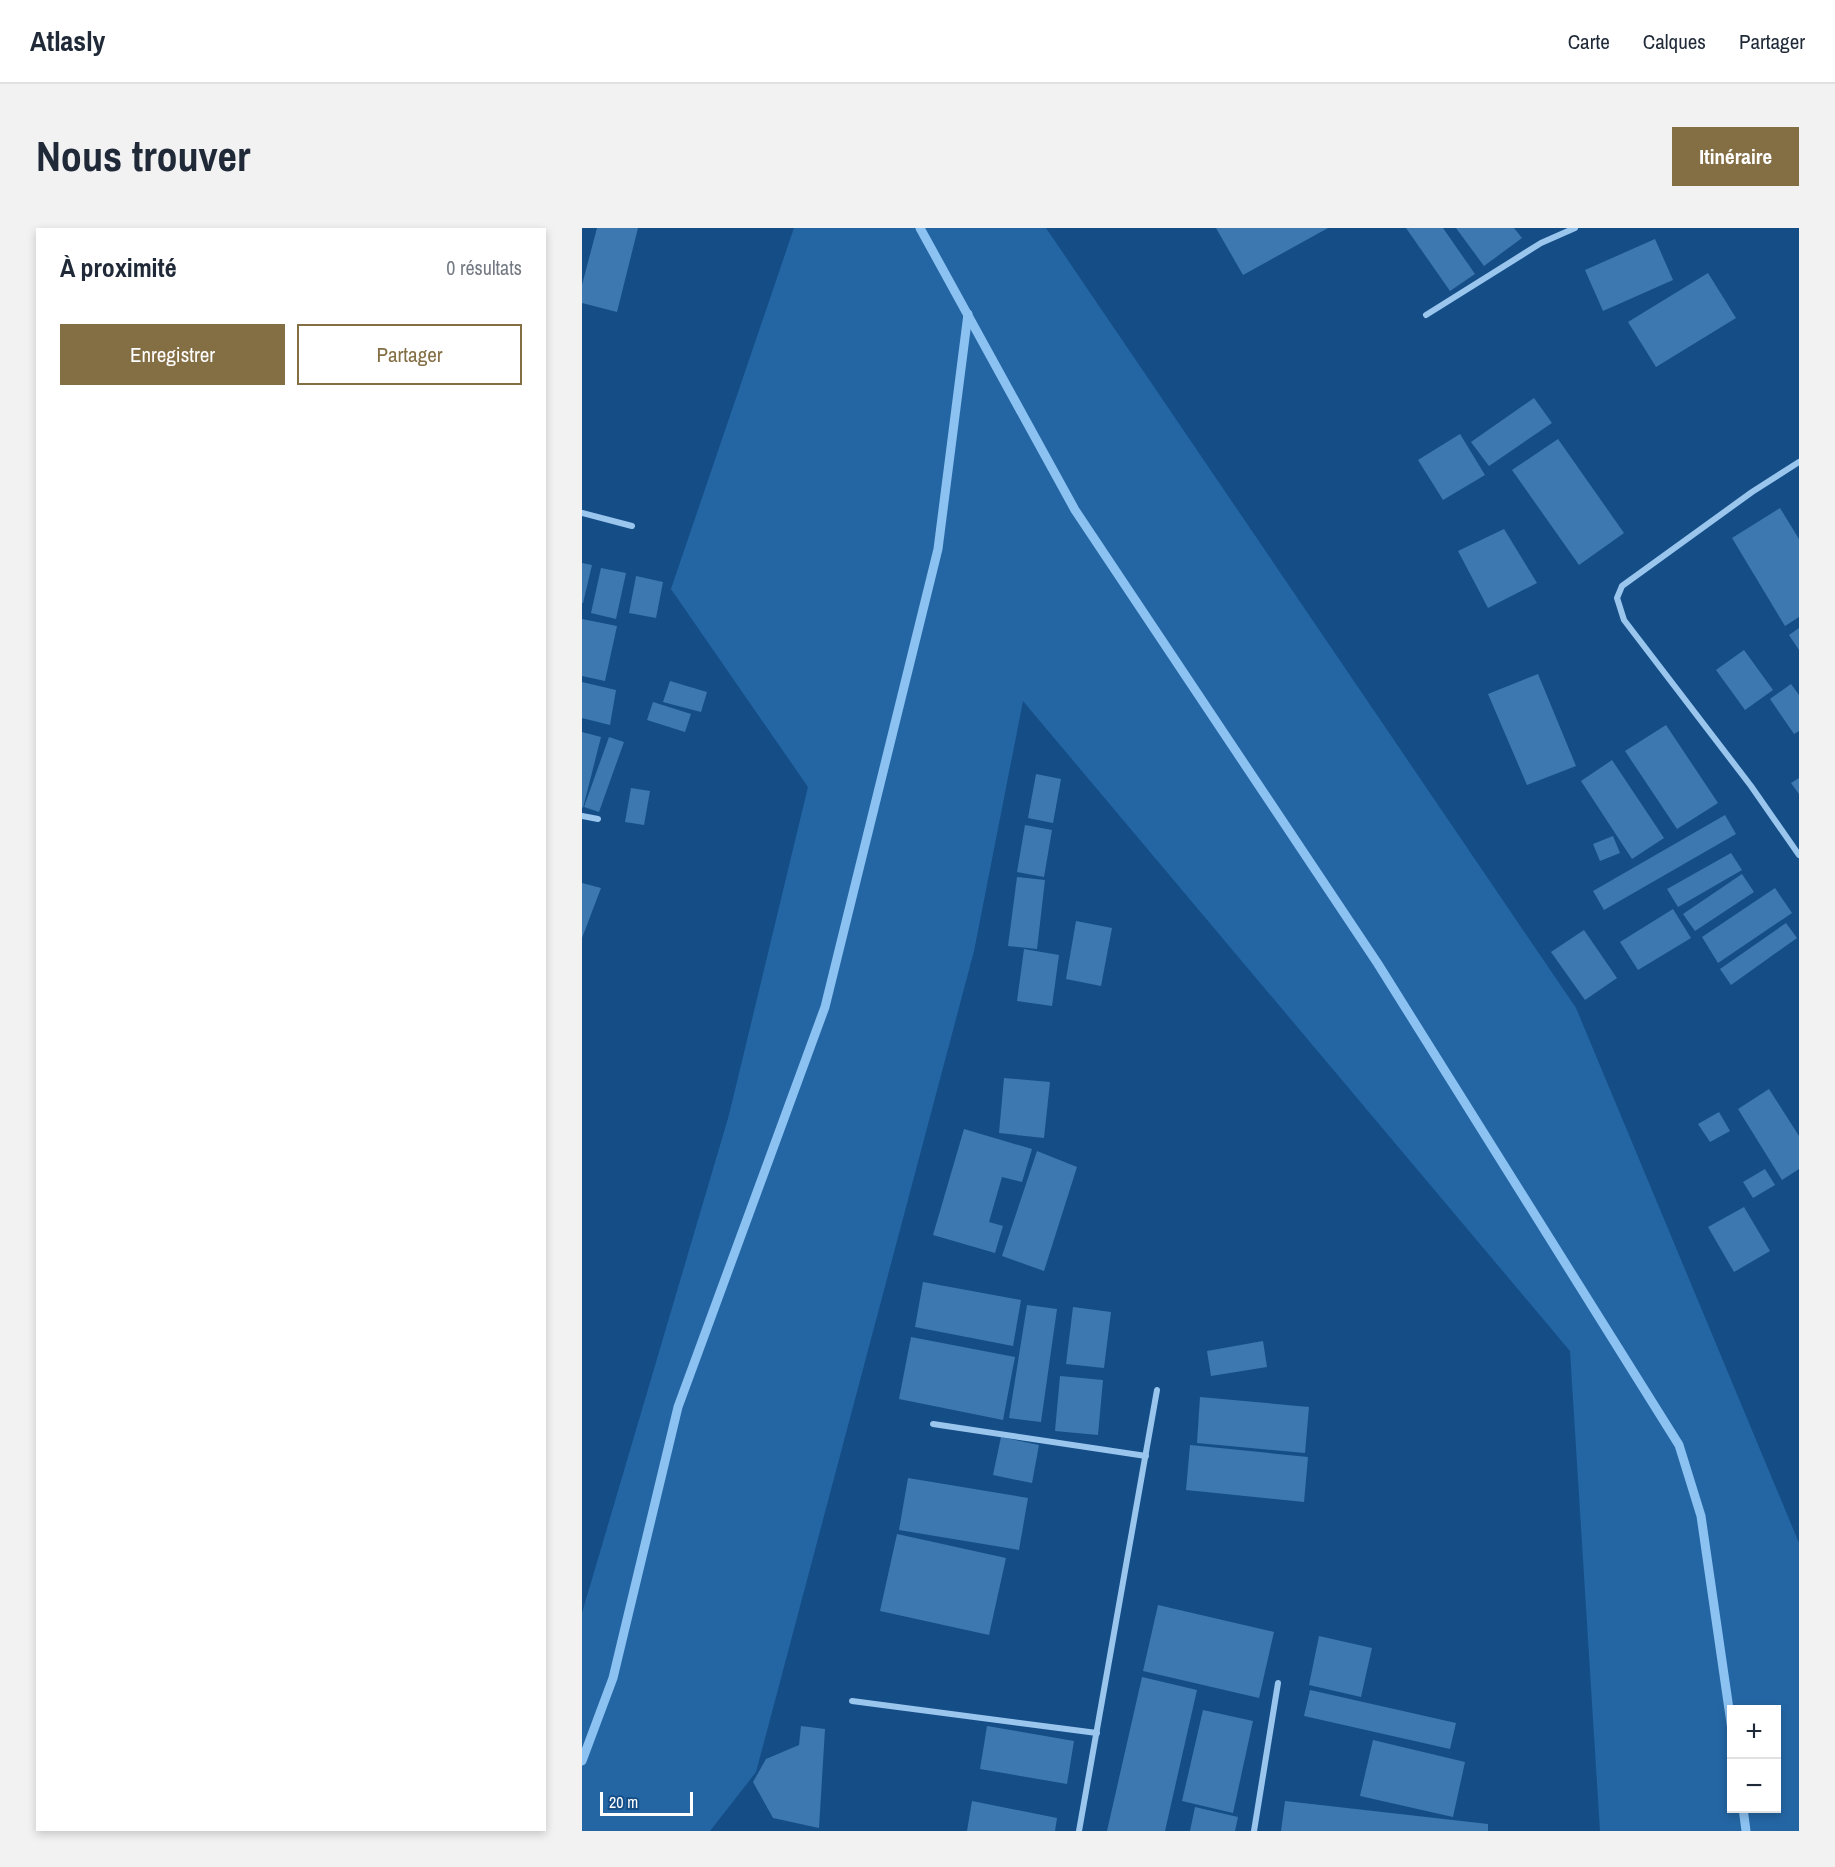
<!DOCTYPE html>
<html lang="fr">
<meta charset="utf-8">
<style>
body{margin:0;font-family:"Archivo Narrow",sans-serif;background:#f2f2f3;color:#1f2937}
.controls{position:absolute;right:18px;bottom:18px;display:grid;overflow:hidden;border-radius:0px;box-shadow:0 3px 9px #0003}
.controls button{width:54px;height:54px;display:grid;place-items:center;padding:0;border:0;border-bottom:2px solid #e0e1e3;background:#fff;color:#1f2937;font:30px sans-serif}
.scale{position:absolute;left:18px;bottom:15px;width:93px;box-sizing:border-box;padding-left:6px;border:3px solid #fff;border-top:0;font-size:16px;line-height:21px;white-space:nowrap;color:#fff;-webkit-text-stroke:4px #154e87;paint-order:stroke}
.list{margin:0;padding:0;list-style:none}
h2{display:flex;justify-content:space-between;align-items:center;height:78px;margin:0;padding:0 24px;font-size:26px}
h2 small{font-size:20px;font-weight:400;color:#747a83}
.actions{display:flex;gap:12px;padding:18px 24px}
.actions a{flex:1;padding:14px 0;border:2px solid #846f45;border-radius:0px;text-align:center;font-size:21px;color:#846f45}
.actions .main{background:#846f45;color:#fff}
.map{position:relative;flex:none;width:1217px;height:1603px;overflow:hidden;border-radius:0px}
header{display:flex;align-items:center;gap:36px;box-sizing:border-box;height:84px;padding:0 30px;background:#fff;border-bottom:2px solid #e0e1e3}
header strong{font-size:28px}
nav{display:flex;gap:33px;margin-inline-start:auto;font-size:21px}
.intro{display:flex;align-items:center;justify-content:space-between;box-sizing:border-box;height:144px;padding:0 36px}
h1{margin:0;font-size:42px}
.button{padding:15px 27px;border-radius:0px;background:#846f45;color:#fff;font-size:21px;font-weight:700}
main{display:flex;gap:36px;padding:0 36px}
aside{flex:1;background:#fff;border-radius:0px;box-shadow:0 3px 9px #0003}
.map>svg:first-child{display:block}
.green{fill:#2466a4;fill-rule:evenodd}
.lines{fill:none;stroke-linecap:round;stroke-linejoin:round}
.stream{stroke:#8cc2f1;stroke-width:9}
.building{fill:#3d78b1}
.street{stroke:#9ac6ee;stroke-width:6}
</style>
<header>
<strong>Atlasly</strong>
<nav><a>Carte</a><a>Calques</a><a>Partager</a></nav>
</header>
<div class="intro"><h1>Nous trouver</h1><a class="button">Itinéraire</a></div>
<main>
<aside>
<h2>À proximité<small>0 résultats</small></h2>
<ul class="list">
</ul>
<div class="actions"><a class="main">Enregistrer</a><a>Partager</a></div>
</aside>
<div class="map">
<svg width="1217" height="1603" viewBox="0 0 1217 1603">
<rect width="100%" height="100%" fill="#154e87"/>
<!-- green -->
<path class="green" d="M 212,0 L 464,0 L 994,780 L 1217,1315 L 1217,1603 L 1018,1603 L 988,1123 L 441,473 L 392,723 L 174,1544 L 128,1603 L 0,1603 L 0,1385 L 147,887 L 226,559 L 89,361 ZM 1150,1482 L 1194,1482 L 1194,1580 L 1150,1580 Z"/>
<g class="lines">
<!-- stream -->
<g class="stream">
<polyline points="338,0 493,282 796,736 1097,1217 1119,1288 1150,1502"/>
<polyline points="0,1533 31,1450 96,1179 243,779 356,321 386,86"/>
<polyline points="1161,1580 1164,1603"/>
</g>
</g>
<!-- building -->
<g class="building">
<polygon points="15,0 56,0 35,84 0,75 0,57"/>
<polygon points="634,0 746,0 661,47"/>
<polygon points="824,0 861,0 893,46 868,63"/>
<polygon points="874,0 932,0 940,10 902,38"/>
<polygon points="1073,11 1091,52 1021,83 1003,42"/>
<polygon points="1126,45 1154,90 1074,139 1046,94"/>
<polygon points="952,170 970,195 907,238 889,214"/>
<polygon points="878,206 903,247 861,272 836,232"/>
<polygon points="976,211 1042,305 997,337 930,242"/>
<polygon points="1198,280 1217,311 1217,389 1203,398 1150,310"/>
<polygon points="922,301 955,355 906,380 876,323"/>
<polygon points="0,335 10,337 1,375 0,375"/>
<polygon points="19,340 44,345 34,391 9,385"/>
<polygon points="54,348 81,354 74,390 47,385"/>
<polygon points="0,391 35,398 23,453 0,448"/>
<polygon points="1217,400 1217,422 1207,407"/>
<polygon points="1162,422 1191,462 1163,482 1134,442"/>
<polygon points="956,446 994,538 945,557 906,466"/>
<polygon points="88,453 125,464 119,484 81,474"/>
<polygon points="0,454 34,462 28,497 0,490"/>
<polygon points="1209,456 1217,467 1217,503 1212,506 1188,471"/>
<polygon points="71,474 109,486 103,504 65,492"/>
<polygon points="1084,497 1136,575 1095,601 1043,523"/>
<polygon points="0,504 19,509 1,580 0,579"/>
<polygon points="27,509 42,514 17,584 2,579"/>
<polygon points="1030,532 1082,610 1050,631 999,553"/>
<polygon points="454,546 479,551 471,595 446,590"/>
<polygon points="1217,550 1217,566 1209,555"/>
<polygon points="49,560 68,563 62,597 43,594"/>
<polygon points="1143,587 1154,606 1022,682 1011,663"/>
<polygon points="443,597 470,602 462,649 435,644"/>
<polygon points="1031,608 1038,625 1018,633 1011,616"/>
<polygon points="1149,625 1160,642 1096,679 1085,661"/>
<polygon points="1160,646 1172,664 1113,703 1101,686"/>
<polygon points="435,649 463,652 455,721 426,718"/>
<polygon points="0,655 19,660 0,710"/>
<polygon points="1193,660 1210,685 1136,735 1120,709"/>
<polygon points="1091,681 1109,710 1056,742 1038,714"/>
<polygon points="494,693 530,700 519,758 484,751"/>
<polygon points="1204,695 1215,710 1149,757 1138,741"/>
<polygon points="1002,702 1035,750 1003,772 969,724"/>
<polygon points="442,721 477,727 470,778 435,773"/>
<polygon points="422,850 468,854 462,910 417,905"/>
<polygon points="1187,861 1217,908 1217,941 1200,952 1156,881"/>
<polygon points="1137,884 1148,903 1128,914 1116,896"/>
<polygon points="382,901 450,921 440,954 420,949 407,994 421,998 413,1025 351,1007"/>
<polygon points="455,923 495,939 462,1043 420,1028"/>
<polygon points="1183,941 1193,957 1171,970 1161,954"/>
<polygon points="1162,979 1188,1023 1152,1044 1126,999"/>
<polygon points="341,1054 439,1072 431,1118 333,1099"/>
<polygon points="445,1077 475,1081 459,1194 427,1190"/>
<polygon points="491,1079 529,1084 522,1140 484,1136"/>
<polygon points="329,1109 433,1129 421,1192 317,1171"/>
<polygon points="681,1113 685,1139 629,1148 625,1123"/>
<polygon points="478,1148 521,1152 516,1207 473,1203"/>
<polygon points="618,1169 727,1179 723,1225 615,1215"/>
<polygon points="419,1209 457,1217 450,1255 411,1247"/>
<polygon points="608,1217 726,1229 722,1274 604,1262"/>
<polygon points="326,1250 446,1270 437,1322 317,1302"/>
<polygon points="315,1306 424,1330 407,1407 298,1383"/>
<polygon points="576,1377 692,1404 677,1470 561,1443"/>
<polygon points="737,1408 790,1420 779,1469 727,1457"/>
<polygon points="560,1449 615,1462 583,1603 525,1603"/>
<polygon points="728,1462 874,1495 868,1521 722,1488"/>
<polygon points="621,1482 671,1493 651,1585 600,1573"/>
<polygon points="219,1498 243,1501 237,1600 191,1590 171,1554 184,1531 217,1517"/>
<polygon points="405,1498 492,1513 485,1556 398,1541"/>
<polygon points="791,1512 883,1534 871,1589 778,1568"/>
<polygon points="390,1573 475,1590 473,1603 385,1603"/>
<polygon points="703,1573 906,1596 906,1603 699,1603"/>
<polygon points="613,1579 656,1589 653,1603 608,1603"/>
</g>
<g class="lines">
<!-- street -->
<g class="street">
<polyline points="844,87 959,15 993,0"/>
<polyline points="1217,234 1170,264 1040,358 1035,370 1042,392 1169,558 1217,627"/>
<polyline points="0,285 50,298"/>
<polyline points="0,588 16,591"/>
<polyline points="351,1196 564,1228"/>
<polyline points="270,1473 515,1505"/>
<polyline points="497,1603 575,1162"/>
<polyline points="672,1603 696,1455"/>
</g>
</g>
</svg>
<div class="controls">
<button>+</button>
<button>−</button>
</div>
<div class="scale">20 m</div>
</div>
</main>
